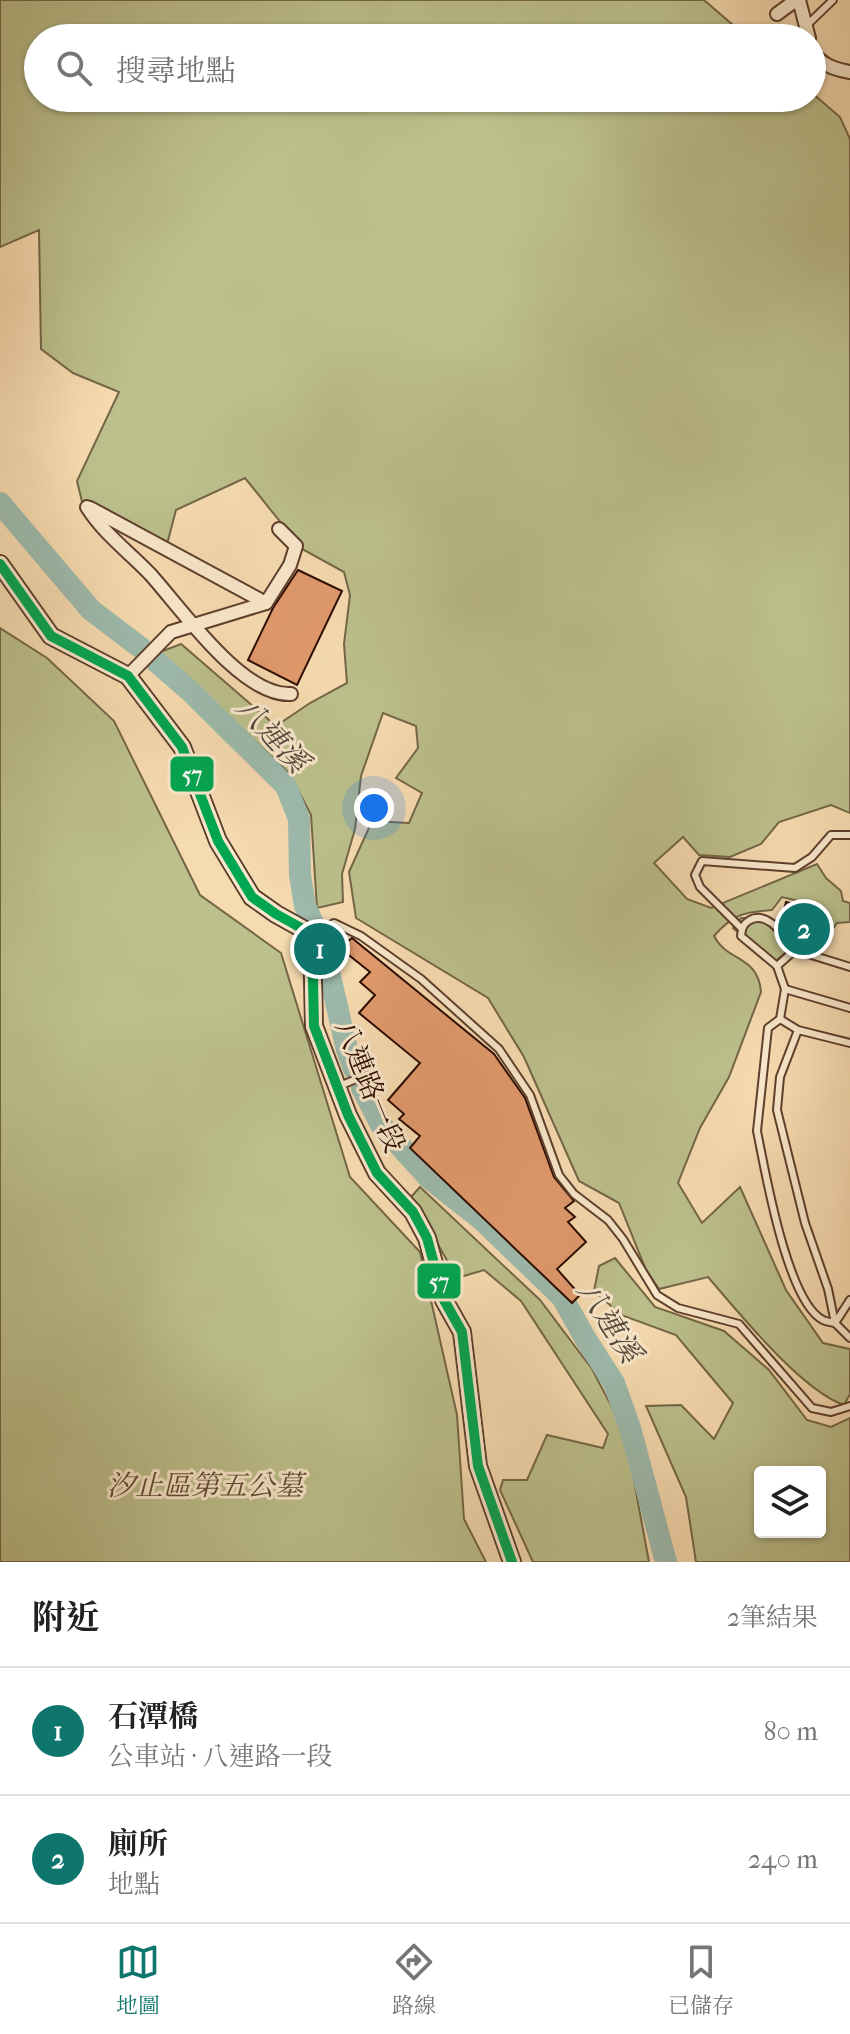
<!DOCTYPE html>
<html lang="zh-TW">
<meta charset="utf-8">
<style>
body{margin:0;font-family:"IM FELL French Canon","Noto Serif TC",serif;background:#f6f6f6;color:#222}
.controls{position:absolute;right:24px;bottom:24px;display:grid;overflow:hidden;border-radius:8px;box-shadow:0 2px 6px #0004}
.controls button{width:72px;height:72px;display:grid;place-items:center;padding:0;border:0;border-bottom:2px solid #e0e0e0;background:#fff;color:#222;font:40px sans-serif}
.you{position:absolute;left:374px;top:808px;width:28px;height:28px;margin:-20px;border:6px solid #fff;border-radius:50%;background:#1a73e8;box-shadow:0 0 0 12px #1a73e833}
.badge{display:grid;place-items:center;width:52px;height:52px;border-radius:50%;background:#0f766e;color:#fff;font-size:26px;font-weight:700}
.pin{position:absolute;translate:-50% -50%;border:4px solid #fff;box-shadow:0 2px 8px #0006}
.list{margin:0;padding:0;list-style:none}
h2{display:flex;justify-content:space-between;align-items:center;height:104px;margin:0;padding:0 32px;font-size:34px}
h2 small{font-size:26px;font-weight:400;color:#767676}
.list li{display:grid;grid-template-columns:52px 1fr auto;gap:24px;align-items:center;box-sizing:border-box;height:128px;padding:0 32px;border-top:2px solid #e0e0e0}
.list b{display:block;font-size:30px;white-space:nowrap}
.list p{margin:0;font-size:26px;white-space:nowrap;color:#767676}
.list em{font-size:26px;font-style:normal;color:#767676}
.icon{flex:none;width:44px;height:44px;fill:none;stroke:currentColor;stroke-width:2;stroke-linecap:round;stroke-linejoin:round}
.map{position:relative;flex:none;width:850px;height:1562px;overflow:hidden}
.search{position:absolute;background:#fff;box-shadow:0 2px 6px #0004;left:24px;right:24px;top:24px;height:88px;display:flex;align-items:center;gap:20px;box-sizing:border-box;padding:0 28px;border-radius:44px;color:#767676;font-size:30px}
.sheet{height:360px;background:#fff}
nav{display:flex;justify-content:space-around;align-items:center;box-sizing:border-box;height:112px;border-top:2px solid #e0e0e0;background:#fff;font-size:22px;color:#767676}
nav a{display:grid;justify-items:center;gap:4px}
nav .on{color:#0f766e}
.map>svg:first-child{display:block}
.green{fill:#bcc08c;stroke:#746646;stroke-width:2;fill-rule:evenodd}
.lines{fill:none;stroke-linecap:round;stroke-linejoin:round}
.river{stroke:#9dbbae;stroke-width:22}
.building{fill:#e19a6d;stroke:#2b0b01;stroke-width:2}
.service-casing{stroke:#5e3f2d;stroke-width:10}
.minor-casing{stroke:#5e3f2d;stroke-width:16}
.tertiary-casing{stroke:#5e3f2d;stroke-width:20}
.service{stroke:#fae8cc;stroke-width:6}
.minor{stroke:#fae8cc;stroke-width:12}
.tertiary{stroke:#fae8cc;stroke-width:16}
.bus-1-casing{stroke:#fae8cc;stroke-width:16}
.bus-1{stroke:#00a651;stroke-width:10}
.labels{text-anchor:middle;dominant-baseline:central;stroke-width:6;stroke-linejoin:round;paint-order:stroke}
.street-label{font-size:28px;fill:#2b0b01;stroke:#fae8cc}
.park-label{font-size:28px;font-style:italic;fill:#5e4a32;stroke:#fae8cc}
.water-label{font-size:30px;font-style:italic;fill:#53493e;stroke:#fae8cc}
.line-badge{stroke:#fae8cc;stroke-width:3}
.badge-label{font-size:22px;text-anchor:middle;font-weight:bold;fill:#fff}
</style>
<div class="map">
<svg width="850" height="1562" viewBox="0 0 850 1562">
<rect width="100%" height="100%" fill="#f7dbb0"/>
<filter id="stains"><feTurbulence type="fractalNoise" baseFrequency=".0025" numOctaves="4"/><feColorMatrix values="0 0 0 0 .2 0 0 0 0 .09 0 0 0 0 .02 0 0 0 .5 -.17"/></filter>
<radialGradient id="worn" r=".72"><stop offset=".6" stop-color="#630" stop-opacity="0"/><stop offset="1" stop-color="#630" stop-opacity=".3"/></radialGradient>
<!-- green -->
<g class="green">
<path d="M 0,0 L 704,0 L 748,38 L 38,38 L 38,98 L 812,98 L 812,93 L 840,117 L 850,139 L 850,813 L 831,805 L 779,822 L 761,844 L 730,857 L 699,855 L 683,837 L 654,863 L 687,899 L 711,908 L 817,864 L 826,878 L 841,891 L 843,901 L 850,903 L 850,922 L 837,923 L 823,943 L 810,942 L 820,906 L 782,897 L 772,910 C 744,912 733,914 714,936 C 727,962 758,955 761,992 L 729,1077 L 700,1128 L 678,1183 L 702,1223 L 740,1187 L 786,1290 L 823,1343 L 850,1349 L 850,1394 L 844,1405 C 801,1390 739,1313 708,1277 L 659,1289 L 646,1270 L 619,1203 L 579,1181 L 524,1057 L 488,998 L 356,918 L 349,872 L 372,821 L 409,823 L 422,793 L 396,778 L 418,748 L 416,726 L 383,713 L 361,776 L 355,829 L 342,874 L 343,902 L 317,908 L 311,815 L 290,774 L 160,652 L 181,644 L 276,726 L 310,703 L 347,683 L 344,644 L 350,595 L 344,572 L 302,549 L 245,478 L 176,510 L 165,552 L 85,514 L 77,481 L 119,392 L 73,373 L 41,349 L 39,230 L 0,247 Z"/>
<polygon points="0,628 47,658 114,721 200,895 281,953 350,1177 420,1252 457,1415 464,1519 486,1562 0,1562"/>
<path d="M 741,918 C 766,918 787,917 796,944 L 772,964 L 766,956 L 733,928 Z"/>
<polygon points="420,1187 540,1300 592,1369 625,1432 649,1562 533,1562 500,1490 503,1480 527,1480 547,1435 603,1448 608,1434 521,1301 484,1270 457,1278 411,1197"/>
<path d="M 615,1258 L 655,1307 L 724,1331 L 769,1370 L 807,1420 L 831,1427 L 850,1418 L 850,1562 L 696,1562 L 686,1497 L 646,1406 L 681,1405 L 714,1439 L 733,1403 L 676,1335 L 621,1315 L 594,1291 L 599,1266 ZM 760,1472 L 820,1472 L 820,1532 L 760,1532 Z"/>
</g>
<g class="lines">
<!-- river -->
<g class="river">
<polyline points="0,503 91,610 141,648"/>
<polyline points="153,659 191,692 286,786 299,819 300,875 305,906 312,921"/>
<polyline points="322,941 347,1050 354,1069"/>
<polyline points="362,1088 381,1125 429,1178 481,1219 562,1297 585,1338 614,1383 630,1428 666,1562"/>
</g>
</g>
<!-- building -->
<g class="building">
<polygon points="298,570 342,591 297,685 248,660 273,608"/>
<polygon points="786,902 815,910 806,942 795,938 800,919 783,914"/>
<polygon points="352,938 494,1054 525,1098 554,1177 574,1201 565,1208 575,1217 568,1222 586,1242 557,1269 580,1295 572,1303 410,1148 420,1136 399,1119 404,1114 388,1100 420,1063 359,1013 375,995 360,982 370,972 340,948"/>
</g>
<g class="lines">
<defs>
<g id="service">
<polyline points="807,25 833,0"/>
<polyline points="742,929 700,887 695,875 702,861 795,868 812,857 831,835 850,835"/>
<polyline points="315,932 334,923 361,936 421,979 499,1049 530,1095 559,1175 574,1194 608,1220 623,1239 657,1295 678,1308 739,1324 812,1408 831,1412 850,1406"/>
<path d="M 777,966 L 741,936 C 742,928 743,924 750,920 C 769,910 785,938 795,950"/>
<polyline points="785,989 777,966 795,950 850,967"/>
<polyline points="780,1019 785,989 850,1008"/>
<path d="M 798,1030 L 780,1077 L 777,1110 L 805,1223 L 828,1289 L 835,1323 C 831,1322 827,1322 823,1320 C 787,1302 765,1170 757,1131 L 768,1028 L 780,1019 L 798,1030 L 850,1043"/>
<polyline points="337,1087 373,1072"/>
<polyline points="850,1300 835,1323 850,1338"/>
</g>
<g id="minor">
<polyline points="799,0 809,38"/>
<polyline points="777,14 796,0"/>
<path d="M 812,51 C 822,65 833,69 850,72"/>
<path d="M 87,507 C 104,534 128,551 150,574 C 181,608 242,697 291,694"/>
<polyline points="90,508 266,603"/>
<polyline points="128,676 171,632 266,603 290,565 296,546 279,529"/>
</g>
<polyline id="tertiary" points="0,564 51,636 128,676 182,747 218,841 252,897 276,914 312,934 314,1026 348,1115 377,1173 413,1212 427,1238 444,1300 462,1332 478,1466 512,1562"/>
</defs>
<!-- service casing -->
<use href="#service" class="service-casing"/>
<!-- minor casing -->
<use href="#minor" class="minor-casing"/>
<!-- tertiary casing -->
<use href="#tertiary" class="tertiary-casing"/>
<!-- service -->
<use href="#service" class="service"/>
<!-- minor -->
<use href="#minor" class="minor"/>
<!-- tertiary -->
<use href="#tertiary" class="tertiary"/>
<defs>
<polyline id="bus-1" points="0,564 51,636 128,676 182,747 218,841 252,897 276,914 312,934 314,1026 348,1115 377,1173 413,1212 427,1238 444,1300 462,1332 478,1466 512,1562"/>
</defs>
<!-- bus-1 casing -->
<use href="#bus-1" class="bus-1-casing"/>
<!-- bus-1 -->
<use href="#bus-1" class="bus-1"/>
</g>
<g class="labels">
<!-- street labels -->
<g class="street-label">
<text transform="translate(370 1086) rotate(68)">八連路一段</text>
</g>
<!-- park labels -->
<g class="park-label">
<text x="205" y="1485">汐止區第五公墓</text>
</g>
<!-- water labels -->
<g class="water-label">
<text transform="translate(272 735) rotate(47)">八連溪</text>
<text transform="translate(609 1322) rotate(57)">八連溪</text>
</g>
</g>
<g class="line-badge">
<rect x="169" y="755" width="46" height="38" rx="8" fill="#00a651"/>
<rect x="416" y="1262" width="46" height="38" rx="8" fill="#00a651"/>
</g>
<g class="badge-label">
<text x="192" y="782">57</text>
<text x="439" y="1289">57</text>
</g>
<rect width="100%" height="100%" filter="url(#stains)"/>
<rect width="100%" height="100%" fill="url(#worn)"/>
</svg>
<div class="controls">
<button><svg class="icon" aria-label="layers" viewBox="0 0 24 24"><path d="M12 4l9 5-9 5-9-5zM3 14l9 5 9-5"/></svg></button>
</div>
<div class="you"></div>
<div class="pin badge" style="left:320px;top:949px">1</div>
<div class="pin badge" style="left:804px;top:929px">2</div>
<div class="search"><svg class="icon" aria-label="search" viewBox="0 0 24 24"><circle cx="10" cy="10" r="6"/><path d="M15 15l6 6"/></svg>搜尋地點</div>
</div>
<section class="sheet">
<h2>附近<small>2筆結果</small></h2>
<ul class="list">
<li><span class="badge">1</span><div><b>石潭橋</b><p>公車站 · 八連路一段</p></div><em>80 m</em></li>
<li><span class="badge">2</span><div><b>廁所</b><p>地點</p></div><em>240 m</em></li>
</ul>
</section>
<nav>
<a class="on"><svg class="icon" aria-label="map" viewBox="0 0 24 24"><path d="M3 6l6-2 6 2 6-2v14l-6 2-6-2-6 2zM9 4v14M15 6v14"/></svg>地圖</a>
<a><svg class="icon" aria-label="directions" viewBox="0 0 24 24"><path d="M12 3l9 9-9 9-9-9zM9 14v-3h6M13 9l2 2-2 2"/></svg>路線</a>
<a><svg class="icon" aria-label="saved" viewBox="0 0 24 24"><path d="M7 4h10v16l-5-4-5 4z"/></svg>已儲存</a>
</nav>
